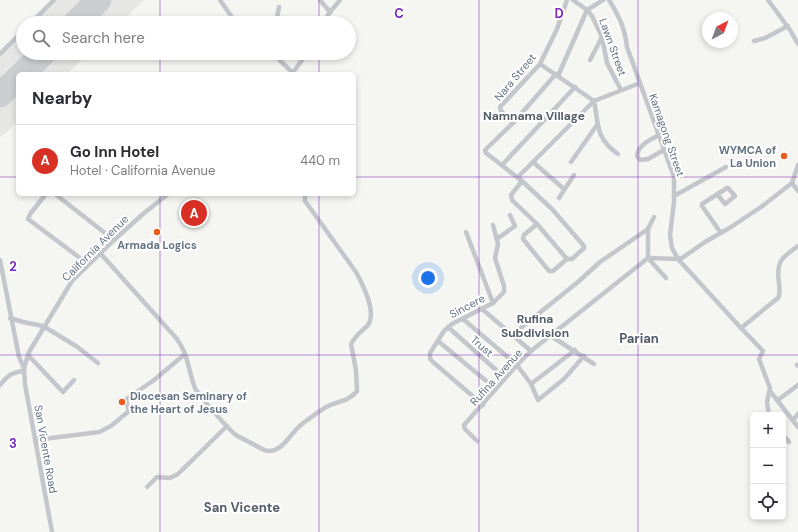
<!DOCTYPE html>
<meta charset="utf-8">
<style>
body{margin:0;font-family:"DM Sans",sans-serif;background:#f2f2f3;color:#2b2b33}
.controls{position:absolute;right:12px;bottom:12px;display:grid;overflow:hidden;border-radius:6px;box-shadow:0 2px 6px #0003}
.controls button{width:36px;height:36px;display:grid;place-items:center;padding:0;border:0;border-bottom:1px solid #e1e1e2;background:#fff;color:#2b2b33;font:20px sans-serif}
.compass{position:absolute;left:702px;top:12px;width:36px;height:36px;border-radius:50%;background:#fff;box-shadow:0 2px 6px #0003;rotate:41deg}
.you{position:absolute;left:428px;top:278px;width:14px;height:14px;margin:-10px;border:3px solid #fff;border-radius:50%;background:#1a73e8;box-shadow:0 0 0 6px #1a73e833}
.badge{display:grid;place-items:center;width:26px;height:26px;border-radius:50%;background:#d93025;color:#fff;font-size:13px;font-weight:700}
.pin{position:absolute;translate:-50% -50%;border:2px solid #fff;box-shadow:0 1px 4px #0006}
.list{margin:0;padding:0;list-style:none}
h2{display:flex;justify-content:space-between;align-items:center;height:52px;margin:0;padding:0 16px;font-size:17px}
h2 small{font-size:13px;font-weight:400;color:#7c7c81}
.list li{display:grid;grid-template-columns:26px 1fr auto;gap:12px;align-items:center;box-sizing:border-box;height:72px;padding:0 16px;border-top:1px solid #e1e1e2}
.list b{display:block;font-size:15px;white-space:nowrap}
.list p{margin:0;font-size:13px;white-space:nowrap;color:#7c7c81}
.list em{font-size:13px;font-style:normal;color:#7c7c81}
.icon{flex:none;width:22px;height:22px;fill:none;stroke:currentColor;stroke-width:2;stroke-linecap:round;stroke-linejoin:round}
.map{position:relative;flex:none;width:798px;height:532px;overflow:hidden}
.search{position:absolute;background:#fff;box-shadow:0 2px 6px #0003;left:16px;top:16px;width:340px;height:44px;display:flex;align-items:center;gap:10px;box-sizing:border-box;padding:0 14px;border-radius:22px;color:#7c7c81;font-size:15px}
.panel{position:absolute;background:#fff;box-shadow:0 2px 6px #0003;left:16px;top:72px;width:340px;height:124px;border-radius:6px}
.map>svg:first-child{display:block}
.built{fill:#e6e7e5}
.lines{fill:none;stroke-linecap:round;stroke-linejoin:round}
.runway{stroke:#cbced0;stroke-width:25}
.minor{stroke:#c3c6ca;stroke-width:4.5}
.grid{fill:none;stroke:#7b2cbf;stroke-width:1;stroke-opacity:0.55}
.poi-dot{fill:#e75d20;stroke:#fff;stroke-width:1.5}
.labels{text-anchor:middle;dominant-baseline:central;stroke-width:4;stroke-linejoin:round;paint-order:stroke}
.street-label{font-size:11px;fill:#647383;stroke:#fff}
.poi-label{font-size:11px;font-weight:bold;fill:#647383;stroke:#fff;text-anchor:end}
.neighbourhood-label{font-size:12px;font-weight:bold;fill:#525d68;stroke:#fff}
.quarter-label{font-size:13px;font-weight:bold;fill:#525d68;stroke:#fff}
.grid-label{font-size:13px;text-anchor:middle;font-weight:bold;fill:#7b2cbf;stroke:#fff;stroke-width:4;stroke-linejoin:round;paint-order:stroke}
</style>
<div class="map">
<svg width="798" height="532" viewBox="0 0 798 532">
<rect width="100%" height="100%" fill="#f5f6f2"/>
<!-- built -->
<g class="built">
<polygon points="57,0 144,0 120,23 34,23"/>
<polygon points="23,33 23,53 89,53 67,74 18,74 18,121 0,138 0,56"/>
</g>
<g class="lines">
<!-- runway -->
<g class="runway">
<polyline points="75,23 99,0"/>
<polyline points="22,74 44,53"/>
<polyline points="0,95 18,78"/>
</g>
<!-- minor -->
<g class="minor">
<polyline points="220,0 236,23"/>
<polyline points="320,0 330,12"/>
<polyline points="573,0 587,10 592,16 602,37 607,63 621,90"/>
<path d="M 609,0 C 619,16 625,28 627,47 L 674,177 L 674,202 L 670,235 L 672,248 L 678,259 L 741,328"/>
<polyline points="768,0 790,30 798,44"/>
<polyline points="587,10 603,0"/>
<polyline points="31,23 54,0"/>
<polyline points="276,23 279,7"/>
<polyline points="323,23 330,12 340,0"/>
<polyline points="754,41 765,38 788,26"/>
<polyline points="272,53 293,73"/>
<polyline points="0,54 23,31"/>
<polyline points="590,60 602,37"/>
<polyline points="540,64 594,101"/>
<polyline points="292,74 307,53"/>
<polyline points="558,76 587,10"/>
<path d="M 594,101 C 599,125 595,138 618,154"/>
<polyline points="513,123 501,111 500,107 540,64 557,29 567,0"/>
<path d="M 659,135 C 650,140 638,145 637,156 L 640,160 L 648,159 L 664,150"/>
<polyline points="533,162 564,189"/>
<polyline points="571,162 597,125"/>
<polyline points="502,165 575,87"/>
<polyline points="518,177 594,101 640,83"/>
<polyline points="522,181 511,195 512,200 537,224 567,259"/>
<polyline points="792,183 798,165"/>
<polyline points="792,183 798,191"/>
<polyline points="46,194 30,214 28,219 88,264"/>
<polyline points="55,194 114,240"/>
<polyline points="717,194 725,204 735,196 728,188 727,188 702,204 702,206 721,233"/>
<polyline points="674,196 726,167"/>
<polyline points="559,198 574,175"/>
<polyline points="654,217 648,229 648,258 666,278"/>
<polyline points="537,224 524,235 523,239 549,271 553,271 567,259 572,259 584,248 584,246 552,209 522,181 486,153 485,150 513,123 556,74"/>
<polyline points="466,232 493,303"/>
<polyline points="497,239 515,226 510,215"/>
<path d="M 100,253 L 177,339 C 189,356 188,370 195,388 C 199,396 229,430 236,435 C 245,440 255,445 264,450 C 281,456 290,433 302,424 C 310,418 319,411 328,406 C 339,401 349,401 357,391 L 356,370 L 351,344 C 355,336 362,331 368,325 C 377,312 363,285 356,272 L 305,201 L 305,194"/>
<polyline points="0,260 19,357 24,368"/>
<polyline points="482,309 531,351"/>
<polyline points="10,318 23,322 43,326 76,346 98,363"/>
<polyline points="463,319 517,365 531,384 538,400 564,379 584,356"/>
<polyline points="448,327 505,378"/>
<polyline points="512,335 578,282 600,262 648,229"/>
<polyline points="551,336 594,364"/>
<polyline points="438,341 496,389"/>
<polyline points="28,355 63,392 74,380"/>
<polyline points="797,365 798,366"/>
<polyline points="531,384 575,350"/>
<path d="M 0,385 C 7,376 12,372 24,371"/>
<polyline points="770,391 798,427"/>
<polyline points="778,400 798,385"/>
<polyline points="483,405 433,362 430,359 430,353 444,331 452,324 493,303 504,292 504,286 495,258 498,244 493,225"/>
<path d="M 769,415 L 767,402 L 770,388 L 759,359 L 763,351 L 741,328 L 778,298 C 781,293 779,288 779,283 C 776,261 781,258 798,246"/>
<polyline points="793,420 798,414"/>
<polyline points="783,435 789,442"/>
<polyline points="35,440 99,432 111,426 129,411 126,400 128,398 154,380 185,354"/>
<polyline points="477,441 465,429 464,425 517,365 531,351 648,258 678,259 682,258 705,242 731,227 761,207 792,183"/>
<polyline points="147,487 157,477 170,478 178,474 227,426"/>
<polyline points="52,532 25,384 24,368 29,352 72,281 114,240 143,214 168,194"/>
</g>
</g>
<!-- grid -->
<path class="grid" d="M 160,0 L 160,23M 319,0 L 319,23M 479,0 L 479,532M 638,0 L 638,532M 160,53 L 160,74M 319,53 L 319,74M 0,177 L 18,177M 354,177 L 798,177M 160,194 L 160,532M 319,194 L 319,532M 0,355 L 798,355"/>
<!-- markers -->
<g class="poi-dot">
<circle cx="784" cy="156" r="4"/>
<circle cx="157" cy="232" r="4"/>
<circle cx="122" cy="402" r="4"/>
</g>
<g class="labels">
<!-- street labels -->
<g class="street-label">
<text transform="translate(613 47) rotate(70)">Lawn Street</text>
<text transform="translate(515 77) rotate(-50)">Nara Street</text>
<text transform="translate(667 135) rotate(71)">Kamagong Street</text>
<text transform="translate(95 248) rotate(-45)">California Avenue</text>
<text transform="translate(467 306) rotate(-28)">Sincere</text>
<text transform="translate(482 346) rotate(41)">Trust</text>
<text transform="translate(496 377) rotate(-48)">Rufina Avenue</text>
<text transform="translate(46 449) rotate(80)">San Vicente Road</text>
</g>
<!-- poi labels -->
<g class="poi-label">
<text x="776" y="150">WYMCA of<tspan x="776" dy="13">La Union</tspan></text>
<text x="157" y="245" text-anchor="middle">Armada Logics</text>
<text x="130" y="396" text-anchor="start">Diocesan Seminary of<tspan x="130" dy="13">the Heart of Jesus</tspan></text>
</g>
<!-- neighbourhood labels -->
<g class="neighbourhood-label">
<text x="534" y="116">Namnama Village</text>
<text x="535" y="319">Rufina<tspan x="535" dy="14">Subdivision</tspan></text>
</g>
<!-- quarter labels -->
<g class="quarter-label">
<text x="639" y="338">Parian</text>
<text x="242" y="507">San Vicente</text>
</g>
</g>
<g class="grid-label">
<text x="399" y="18">C</text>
<text x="559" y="18">D</text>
<text x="13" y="271">2</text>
<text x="13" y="448">3</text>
</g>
</svg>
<div class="controls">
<button>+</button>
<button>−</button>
<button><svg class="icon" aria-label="locate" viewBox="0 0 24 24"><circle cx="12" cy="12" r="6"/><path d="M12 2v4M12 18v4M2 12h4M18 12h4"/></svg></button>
</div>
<svg class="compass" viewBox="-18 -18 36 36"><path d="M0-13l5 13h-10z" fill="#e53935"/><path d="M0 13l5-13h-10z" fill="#7c7c81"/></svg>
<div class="you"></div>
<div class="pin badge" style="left:194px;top:213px">A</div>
<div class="search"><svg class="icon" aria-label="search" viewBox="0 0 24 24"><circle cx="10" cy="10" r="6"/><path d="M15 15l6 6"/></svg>Search here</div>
<section class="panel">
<h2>Nearby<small></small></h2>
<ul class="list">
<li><span class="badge">A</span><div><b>Go Inn Hotel</b><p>Hotel · California Avenue</p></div><em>440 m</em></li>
</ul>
</section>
</div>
